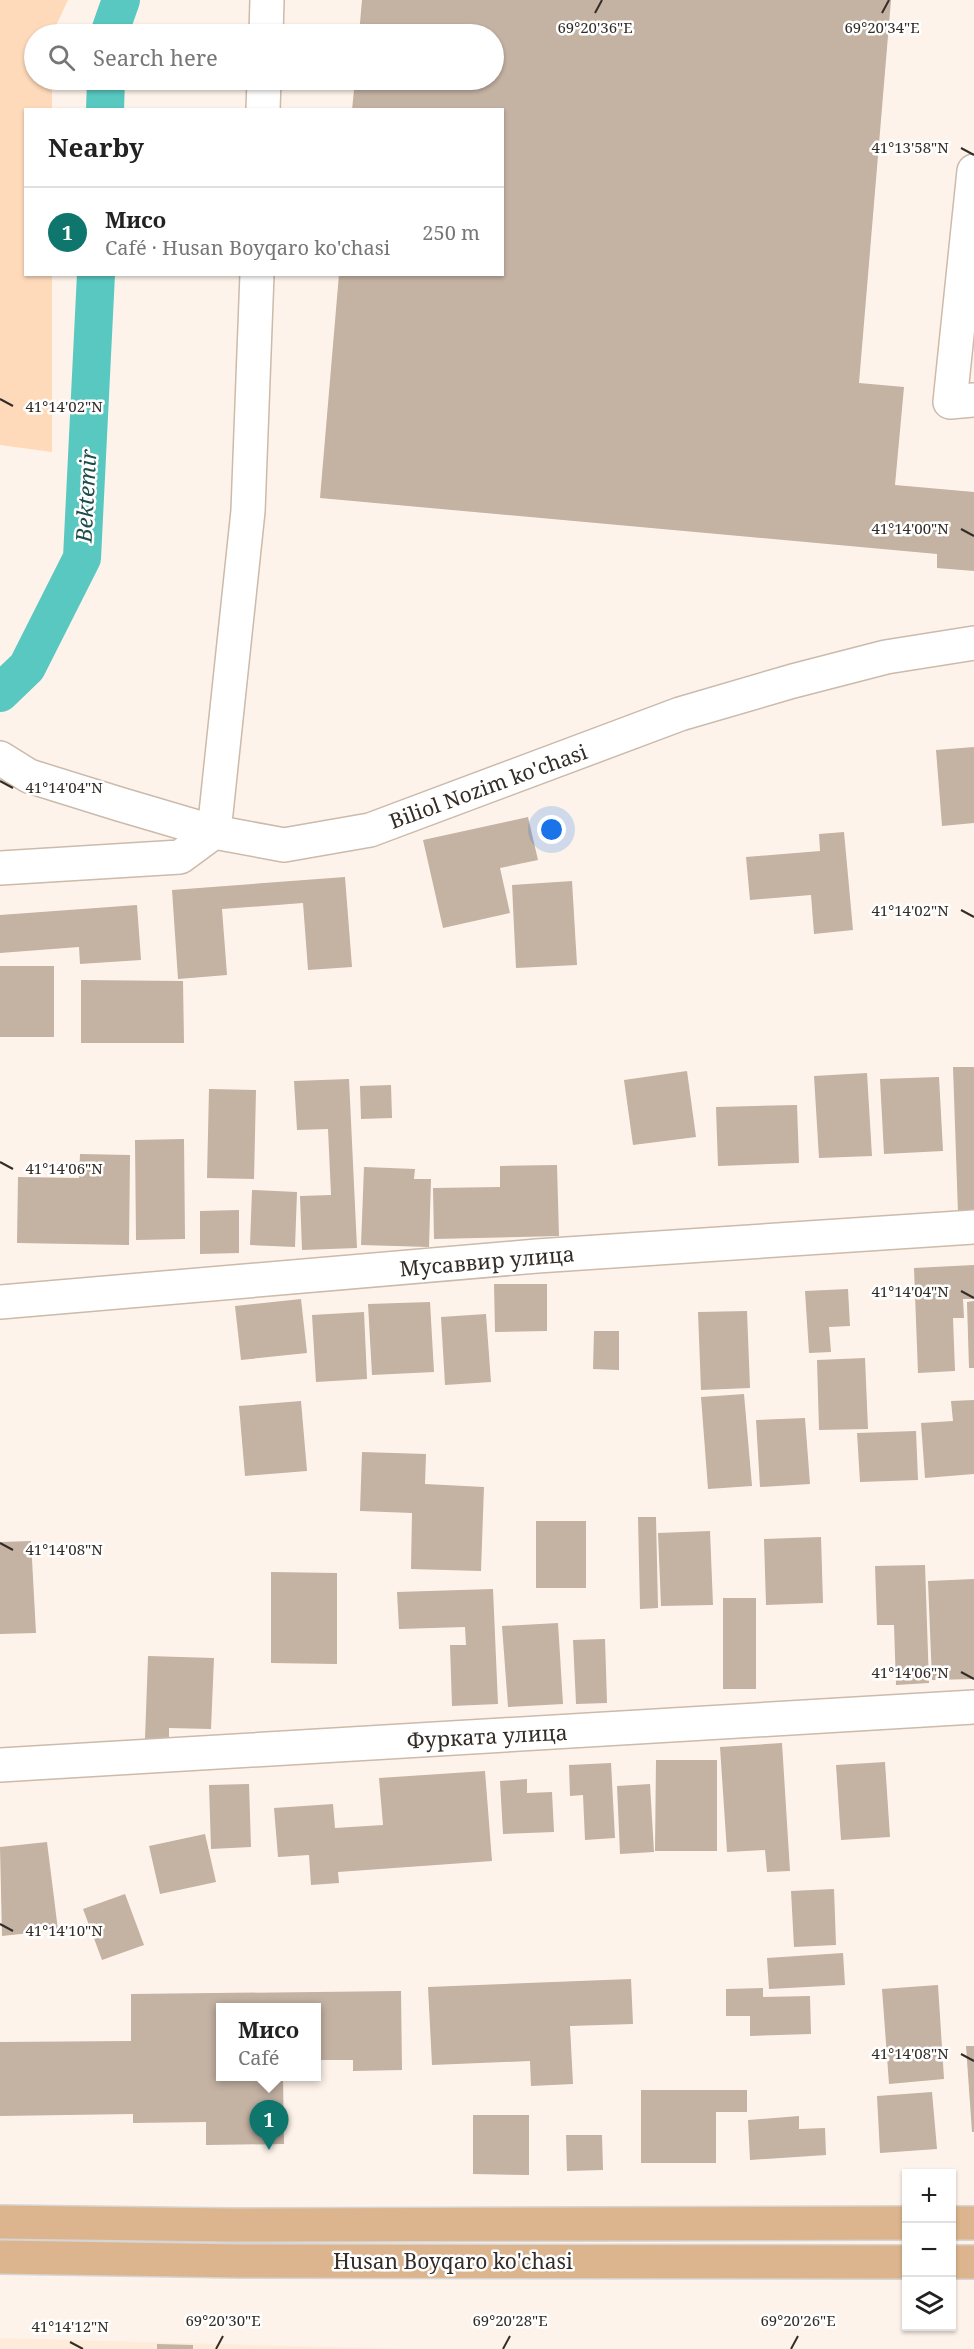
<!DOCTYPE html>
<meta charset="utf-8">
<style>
body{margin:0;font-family:"Noto Serif",serif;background:#f2f2f2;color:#222}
.controls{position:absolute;right:18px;bottom:18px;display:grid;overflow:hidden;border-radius:0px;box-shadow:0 2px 4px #0004}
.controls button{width:54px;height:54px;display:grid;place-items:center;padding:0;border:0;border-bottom:2px solid #e0e0e0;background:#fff;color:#222;font:30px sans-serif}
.you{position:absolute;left:552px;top:830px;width:21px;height:21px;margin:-15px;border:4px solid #fff;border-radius:50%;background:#1a73e8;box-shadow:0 0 0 9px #1a73e833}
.badge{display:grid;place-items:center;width:39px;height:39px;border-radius:50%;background:#0f766e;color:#fff;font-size:20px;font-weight:700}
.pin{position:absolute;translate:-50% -50px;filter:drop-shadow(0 2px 3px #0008)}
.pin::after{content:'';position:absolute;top:32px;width:21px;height:18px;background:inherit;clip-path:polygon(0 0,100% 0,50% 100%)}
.popup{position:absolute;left:216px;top:2003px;width:105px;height:78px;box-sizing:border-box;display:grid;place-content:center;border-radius:0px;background:#fff;filter:drop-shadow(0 2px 4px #0005);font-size:20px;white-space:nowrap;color:#767676}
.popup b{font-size:22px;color:#222}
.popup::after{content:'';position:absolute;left:50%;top:100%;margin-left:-12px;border:12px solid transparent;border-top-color:#fff}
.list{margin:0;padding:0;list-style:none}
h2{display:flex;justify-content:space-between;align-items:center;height:78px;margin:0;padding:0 24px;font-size:26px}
h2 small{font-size:20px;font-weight:400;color:#767676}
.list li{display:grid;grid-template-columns:39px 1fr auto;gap:18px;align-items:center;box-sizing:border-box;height:90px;padding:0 24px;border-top:2px solid #e0e0e0}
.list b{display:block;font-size:22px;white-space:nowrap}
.list p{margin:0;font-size:20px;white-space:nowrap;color:#767676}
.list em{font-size:20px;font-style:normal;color:#767676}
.icon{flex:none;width:33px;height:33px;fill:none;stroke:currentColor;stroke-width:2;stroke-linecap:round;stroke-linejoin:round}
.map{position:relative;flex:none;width:974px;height:2349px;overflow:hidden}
.search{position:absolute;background:#fff;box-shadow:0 2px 4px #0004;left:24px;top:24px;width:480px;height:66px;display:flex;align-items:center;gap:15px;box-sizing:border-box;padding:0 21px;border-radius:33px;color:#767676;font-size:22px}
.panel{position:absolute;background:#fff;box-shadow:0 2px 4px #0004;left:24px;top:108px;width:480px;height:168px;border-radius:0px}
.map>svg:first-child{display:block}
.built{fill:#feebd9}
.green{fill:#fedabb}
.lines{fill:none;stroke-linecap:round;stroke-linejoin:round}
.canal{stroke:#58c8c1;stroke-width:38}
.building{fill:#c4b2a3}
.minor-casing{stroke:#ccbaab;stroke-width:36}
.major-casing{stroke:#d6d5d4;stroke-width:36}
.minor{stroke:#fff;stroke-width:33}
.major{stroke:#dcb58e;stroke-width:33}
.ticks{fill:none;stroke:#342d27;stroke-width:2}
.labels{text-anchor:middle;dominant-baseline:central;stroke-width:5;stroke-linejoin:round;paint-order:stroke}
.street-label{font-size:21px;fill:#342d27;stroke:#fff}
.water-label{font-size:22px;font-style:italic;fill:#1c4d4a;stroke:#fff}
.ticks-label{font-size:15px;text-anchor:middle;fill:#342d27;stroke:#fff;stroke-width:5;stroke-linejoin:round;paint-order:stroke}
</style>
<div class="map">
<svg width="974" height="2349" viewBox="0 0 974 2349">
<rect width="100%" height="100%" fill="#fef3ea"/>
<!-- built -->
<polygon class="built" points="0,2338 397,2349 0,2349"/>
<!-- green -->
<polygon class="green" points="0,0 68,0 52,34 34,34 34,80 52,80 52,109 26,110 26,274 52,275 52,452 0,445"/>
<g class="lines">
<!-- canal -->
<g class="canal">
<polyline points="109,34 121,0"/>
<polyline points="105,110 106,80"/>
<polyline points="0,693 27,667 82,558 96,274"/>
</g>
</g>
<!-- building -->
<g class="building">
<polygon points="362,0 891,0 859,383 904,387 895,485 974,492 974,571 937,568 937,554 320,498 339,274 502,274 502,110 352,110 355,80 494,80 494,34 359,34"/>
<polygon points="974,747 974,823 942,826 936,750"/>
<polygon points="528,817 538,860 500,868 510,913 443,928 423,840"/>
<polygon points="844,832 853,930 814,934 811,895 750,900 746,857 820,851 819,834"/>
<polygon points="345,877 352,967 308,970 303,903 222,909 227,975 178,979 172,890"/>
<polygon points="572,881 577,965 516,968 512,885"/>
<polygon points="137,905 141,960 80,964 79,947 0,953 0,915"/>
<rect x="0" y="966" width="54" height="71"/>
<polygon points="81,980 183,981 184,1043 81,1043"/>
<polygon points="953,1067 974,1067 974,1213 958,1213"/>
<polygon points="687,1071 696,1137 633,1145 624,1080"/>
<polygon points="867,1073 872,1156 819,1158 814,1076"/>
<polygon points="939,1077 943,1151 884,1154 880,1079"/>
<polygon points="349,1079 357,1248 302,1250 300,1196 331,1195 328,1129 297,1130 294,1081"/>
<polygon points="391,1085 392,1118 361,1119 360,1086"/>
<polygon points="209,1089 256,1090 254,1179 207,1178"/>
<polygon points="797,1105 799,1163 718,1166 716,1107"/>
<polygon points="184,1139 185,1239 136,1240 135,1140"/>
<polygon points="80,1154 130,1155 129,1245 17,1243 18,1177 79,1178"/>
<polygon points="557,1165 559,1236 434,1239 433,1188 500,1187 500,1166"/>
<polygon points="364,1167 415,1169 414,1179 431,1179 429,1247 361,1245"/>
<polygon points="252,1190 297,1192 295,1247 250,1245"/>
<polygon points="239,1210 239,1253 200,1254 200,1211"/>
<polygon points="974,1265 974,1299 963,1299 964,1318 953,1318 955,1371 918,1373 914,1268"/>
<polygon points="494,1284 547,1284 547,1331 495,1332"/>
<polygon points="848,1289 850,1326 829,1327 831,1352 809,1353 805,1291"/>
<polygon points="301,1299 307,1353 241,1360 235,1306"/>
<polygon points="974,1301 974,1368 969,1368 967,1302"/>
<polygon points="430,1302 434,1372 372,1375 368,1304"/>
<polygon points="747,1311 750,1388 701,1390 698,1312"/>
<polygon points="364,1312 367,1379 316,1382 312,1315"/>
<polygon points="486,1314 491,1382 445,1385 441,1317"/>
<polygon points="594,1331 619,1331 619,1370 593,1369"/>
<polygon points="865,1358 868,1429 819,1430 817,1360"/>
<polygon points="744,1394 752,1486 708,1489 701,1397"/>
<polygon points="974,1400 974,1474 925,1478 921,1423 953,1421 951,1401"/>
<polygon points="301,1401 307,1471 245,1476 239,1406"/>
<polygon points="805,1418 810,1484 760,1487 756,1420"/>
<polygon points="916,1431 918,1480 860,1482 857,1433"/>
<polygon points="362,1452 426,1454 425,1484 484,1487 481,1571 411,1569 412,1513 360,1511"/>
<polygon points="638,1517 656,1517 658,1608 640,1609"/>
<rect x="536" y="1521" width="50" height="67"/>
<polygon points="710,1531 713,1605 661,1606 658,1533"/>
<polygon points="821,1537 823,1603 766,1605 764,1539"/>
<polygon points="31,1541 36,1633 0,1634 0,1542"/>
<polygon points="925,1565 929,1683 896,1685 894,1625 877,1625 875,1566"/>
<polygon points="271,1572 337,1573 337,1664 271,1663"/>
<polygon points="974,1579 974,1679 932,1680 928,1581"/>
<polygon points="493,1589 498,1704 452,1706 450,1645 466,1645 465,1627 399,1629 397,1592"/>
<rect x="723" y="1598" width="33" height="91"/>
<polygon points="558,1623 563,1704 508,1707 502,1626"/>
<polygon points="605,1639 607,1703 576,1704 573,1640"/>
<polygon points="148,1656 214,1658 211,1729 169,1728 169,1740 145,1739"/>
<polygon points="782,1743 790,1871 767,1872 765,1850 727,1852 720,1747"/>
<polygon points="656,1760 717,1760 717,1851 655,1851"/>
<polygon points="885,1762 890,1837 841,1840 836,1765"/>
<polygon points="611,1763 615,1838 585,1840 583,1795 570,1796 569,1765"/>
<polygon points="485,1771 492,1861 338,1872 339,1883 311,1885 309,1855 278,1857 274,1808 333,1804 335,1828 383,1825 379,1778"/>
<polygon points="527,1779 527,1793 552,1792 554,1832 503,1834 500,1781"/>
<polygon points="249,1784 251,1847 211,1849 209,1785"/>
<polygon points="650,1784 654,1852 620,1854 617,1786"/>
<polygon points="205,1834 216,1882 160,1894 149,1846"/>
<polygon points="47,1842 58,1930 2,1936 0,1847"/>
<polygon points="834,1889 836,1945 794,1947 791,1891"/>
<polygon points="125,1894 144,1945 102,1960 83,1909"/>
<polygon points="843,1953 845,1985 769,1989 767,1958"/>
<polygon points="631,1979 633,2024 570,2026 573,2084 531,2086 530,2061 432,2065 428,1987"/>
<polygon points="938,1985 944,2079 889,2084 882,1989"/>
<polygon points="763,1988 763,1997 810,1996 811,2034 750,2036 750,2016 726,2016 726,1989"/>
<polygon points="401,1991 402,2070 353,2071 353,2060 317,2060 317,2008 221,2008 221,2076 283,2076 284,2144 206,2145 206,2122 133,2123 133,2114 0,2116 0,2042 131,2041 131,1994"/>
<polygon points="966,2046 974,2046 974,2132 972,2132"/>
<polygon points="641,2090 747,2090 747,2112 716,2112 716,2163 641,2163"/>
<polygon points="932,2092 937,2149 880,2153 877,2096"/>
<polygon points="473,2115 529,2115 529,2175 473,2174"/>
<polygon points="799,2116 799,2129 825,2128 826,2155 750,2160 748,2120"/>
<polygon points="566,2135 602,2135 603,2170 567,2171"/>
<polygon points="157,2344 193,2345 193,2349 157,2349"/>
</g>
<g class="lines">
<defs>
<g id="minor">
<polyline points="266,34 267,0"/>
<polyline points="263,110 264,80"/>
<polyline points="974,171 950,402 974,400"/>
<polyline points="0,758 29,776 119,804 214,832 284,845 370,830 680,714 793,681 886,657 974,643"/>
<polyline points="214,832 248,511 257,274"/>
<polyline points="0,868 180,857 214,832"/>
<polyline points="0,1302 537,1256 974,1227"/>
<polyline points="0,1765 974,1707"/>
</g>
<g id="major">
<polyline points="0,2222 229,2225 906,2223"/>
<polyline points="952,2223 974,2223"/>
<polyline points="0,2257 240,2261 906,2262"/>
<polyline points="952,2262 974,2262"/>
</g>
</defs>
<!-- minor casing -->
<use href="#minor" class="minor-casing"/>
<!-- major casing -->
<use href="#major" class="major-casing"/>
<!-- minor -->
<use href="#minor" class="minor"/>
<!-- major -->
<use href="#major" class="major"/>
</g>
<!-- ticks -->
<path class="ticks" d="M 595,13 L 602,0M 882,13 L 889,0M 961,148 L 974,155M 0,399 L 13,406M 961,529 L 974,536M 0,781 L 13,788M 961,910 L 974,917M 0,1162 L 13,1169M 961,1291 L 974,1298M 0,1543 L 13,1550M 961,1672 L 974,1679M 0,1924 L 13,1931M 961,2054 L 974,2061M 70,2342 L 83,2349M 216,2349 L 223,2336M 503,2349 L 510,2336M 791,2349 L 798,2336"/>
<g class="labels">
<!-- street labels -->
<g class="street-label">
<text transform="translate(488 786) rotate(-20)">Biliol Nozim ko'chasi</text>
<text transform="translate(487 1261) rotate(-5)">Мусаввир улица</text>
<text transform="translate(487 1736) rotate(-3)">Фурката улица</text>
<text x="453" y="2261">Husan Boyqaro ko'chasi</text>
</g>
<!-- water labels -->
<g class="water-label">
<text transform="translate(85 496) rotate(-87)">Bektemir</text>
</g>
</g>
<g class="ticks-label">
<text x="595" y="33">69°20'36"E</text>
<text x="882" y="33">69°20'34"E</text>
<text x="910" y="153">41°13'58"N</text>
<text x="64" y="412">41°14'02"N</text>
<text x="910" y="534">41°14'00"N</text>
<text x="64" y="793">41°14'04"N</text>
<text x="910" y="916">41°14'02"N</text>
<text x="64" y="1174">41°14'06"N</text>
<text x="910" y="1297">41°14'04"N</text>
<text x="64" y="1555">41°14'08"N</text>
<text x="910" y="1678">41°14'06"N</text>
<text x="64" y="1936">41°14'10"N</text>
<text x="910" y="2059">41°14'08"N</text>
<text x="223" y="2326">69°20'30"E</text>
<text x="510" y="2326">69°20'28"E</text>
<text x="798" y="2326">69°20'26"E</text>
<text x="70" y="2332">41°14'12"N</text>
</g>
</svg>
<div class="controls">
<button>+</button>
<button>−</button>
<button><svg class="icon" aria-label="layers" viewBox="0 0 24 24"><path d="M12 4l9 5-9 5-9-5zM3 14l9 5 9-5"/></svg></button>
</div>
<div class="you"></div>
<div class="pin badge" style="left:269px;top:2150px">1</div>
<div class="popup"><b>Мисо</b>Café</div>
<div class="search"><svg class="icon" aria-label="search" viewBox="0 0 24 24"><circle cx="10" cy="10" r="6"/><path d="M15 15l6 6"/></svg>Search here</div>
<section class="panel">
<h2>Nearby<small></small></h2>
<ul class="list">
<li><span class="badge">1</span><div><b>Мисо</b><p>Café · Husan Boyqaro ko'chasi</p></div><em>250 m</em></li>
</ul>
</section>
</div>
